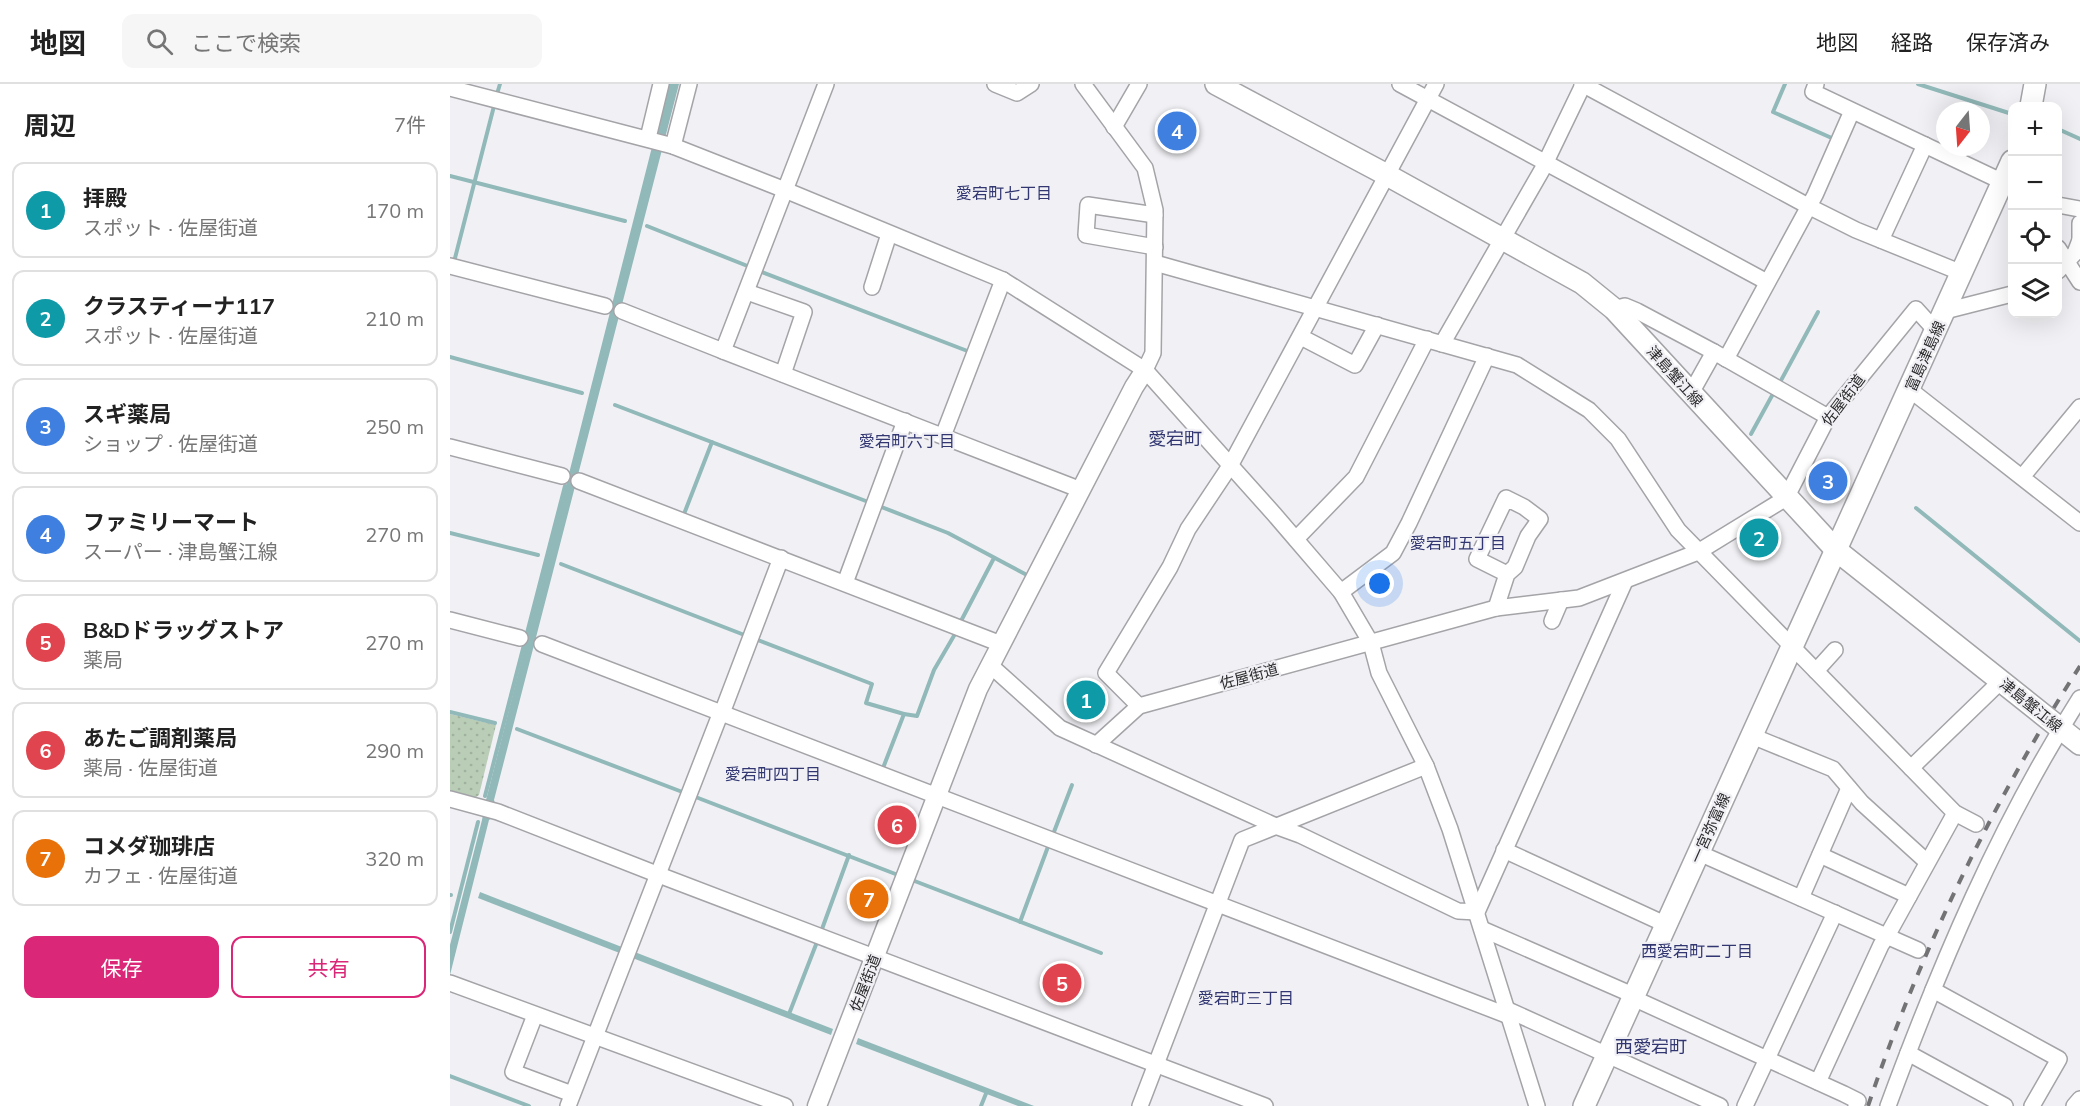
<!DOCTYPE html>
<html lang="ja">
<meta charset="utf-8">
<style>
body{margin:0;font-family:Mulish,"Noto Sans JP",sans-serif;background:#f6f6f6;color:#222}
.controls{position:absolute;right:18px;top:18px;display:grid;overflow:hidden;border-radius:12px;box-shadow:0 6px 24px #0002}
.controls button{width:54px;height:54px;display:grid;place-items:center;padding:0;border:0;border-bottom:2px solid #e0e0e0;background:#fff;color:#222;font:30px sans-serif}
.compass{position:absolute;left:1486px;top:18px;width:54px;height:54px;border-radius:50%;background:#fff;box-shadow:0 6px 24px #0002;rotate:197deg}
.you{position:absolute;left:930px;top:500px;width:21px;height:21px;margin:-15px;border:4px solid #fff;border-radius:50%;background:#1a73e8;box-shadow:0 0 0 9px #1a73e833}
.badge{display:grid;place-items:center;width:39px;height:39px;border-radius:50%;background:#db2777;color:#fff;font-size:20px;font-weight:700}
.pin{position:absolute;translate:-50% -50%;border:3px solid #fff;box-shadow:0 2px 6px #0006}
.list{margin:0;padding:0;list-style:none}
h2{display:flex;justify-content:space-between;align-items:center;height:78px;margin:0;padding:0 24px;font-size:26px}
h2 small{font-size:20px;font-weight:400;color:#767676}
.list li{display:grid;grid-template-columns:39px 1fr auto;gap:18px;align-items:center;box-sizing:border-box;height:96px;margin:0 12px 12px;padding:0 12px;border:2px solid #e0e0e0;border-radius:12px}
.list b{display:block;font-size:22px;white-space:nowrap}
.list p{margin:0;font-size:20px;white-space:nowrap;color:#767676}
.list em{font-size:20px;font-style:normal;color:#767676}
.actions{display:flex;gap:12px;padding:18px 24px}
.actions a{flex:1;padding:14px 0;border:2px solid #db2777;border-radius:12px;text-align:center;font-size:21px;color:#db2777}
.actions .main{background:#db2777;color:#fff}
.icon{flex:none;width:33px;height:33px;fill:none;stroke:currentColor;stroke-width:2;stroke-linecap:round;stroke-linejoin:round}
.map{position:relative;flex:none;width:1630px;height:1022px;overflow:hidden}
header{display:flex;align-items:center;gap:36px;box-sizing:border-box;height:84px;padding:0 30px;background:#fff;border-bottom:2px solid #e0e0e0}
header strong{font-size:28px}
nav{display:flex;gap:33px;margin-inline-start:auto;font-size:21px}
.search{width:420px;height:54px;background:#f6f6f6;display:flex;align-items:center;gap:15px;box-sizing:border-box;padding:0 21px;border-radius:12px;color:#767676;font-size:22px}
main{display:flex}
aside{flex:1;background:#fff}
.map>svg:first-child{display:block}
.green{fill:url(#green-dots)}
.water{fill:#92b9b9}
.lines{fill:none;stroke-linecap:round;stroke-linejoin:round}
.stream{stroke:#92b9b9;stroke-width:4}
.minor-casing{stroke:#a4a4a8;stroke-width:18}
.tertiary-casing{stroke:#a4a4a8;stroke-width:21}
.secondary-casing{stroke:#a4a4a8;stroke-width:24}
.minor{stroke:#fff;stroke-width:15}
.tertiary{stroke:#fff;stroke-width:18}
.secondary{stroke:#fff;stroke-width:21}
.rail{stroke:#737376;stroke-width:4;stroke-dasharray:10 10;stroke-linecap:butt}
.labels{text-anchor:middle;dominant-baseline:central;stroke-width:4.5;stroke-linejoin:round;paint-order:stroke}
.street-label{font-size:15px;fill:#2d2d2f;stroke:#f1f1f5}
.neighbourhood-label{font-size:16px;fill:#323772;stroke:#f1f1f5}
.quarter-label{font-size:18px;fill:#323772;stroke:#f1f1f5}
</style>
<header>
<strong>地図</strong>
<div class="search"><svg class="icon" aria-label="search" viewBox="0 0 24 24"><circle cx="10" cy="10" r="6"/><path d="M15 15l6 6"/></svg>ここで検索</div>
<nav><a>地図</a><a>経路</a><a>保存済み</a></nav>
</header>
<main>
<aside>
<h2>周辺<small>7件</small></h2>
<ul class="list">
<li><span class="badge" style="background:#0f9aa8">1</span><div><b>拝殿</b><p>スポット · 佐屋街道</p></div><em>170 m</em></li>
<li><span class="badge" style="background:#0f9aa8">2</span><div><b>クラスティーナ117</b><p>スポット · 佐屋街道</p></div><em>210 m</em></li>
<li><span class="badge" style="background:#3f7fe0">3</span><div><b>スギ薬局</b><p>ショップ · 佐屋街道</p></div><em>250 m</em></li>
<li><span class="badge" style="background:#3f7fe0">4</span><div><b>ファミリーマート</b><p>スーパー · 津島蟹江線</p></div><em>270 m</em></li>
<li><span class="badge" style="background:#e0444e">5</span><div><b>B&amp;Dドラッグストア</b><p>薬局</p></div><em>270 m</em></li>
<li><span class="badge" style="background:#e0444e">6</span><div><b>あたご調剤薬局</b><p>薬局 · 佐屋街道</p></div><em>290 m</em></li>
<li><span class="badge" style="background:#e8710a">7</span><div><b>コメダ珈琲店</b><p>カフェ · 佐屋街道</p></div><em>320 m</em></li>
</ul>
<div class="actions"><a class="main">保存</a><a>共有</a></div>
</aside>
<div class="map">
<svg width="1630" height="1022" viewBox="0 0 1630 1022">
<defs>
<pattern id="green-dots" width="8" height="8" patternUnits="userSpaceOnUse" patternTransform="scale(1.5)"><rect width="8" height="8" fill="#baceb7"/><path d="M2 2h.1M6 6h.1" fill="none" stroke="#a0b19e" stroke-width="1.8" stroke-linecap="round"/></pattern>
</defs>
<rect width="100%" height="100%" fill="#f1f1f5"/>
<!-- green -->
<polygon class="green" points="0,630 46,641 29,711 22,716 0,711"/>
<!-- water -->
<g class="water">
<path d="M 218,0 L 229,0 L 44,716 C 47,724 47,731 39,736 L 0,891 L 0,861 L 32,736 L 35,720 Z"/>
<polygon points="30,808 383,945 381,951 28,814"/>
<polygon points="408,954 584,1022 568,1022 406,960"/>
</g>
<g class="lines">
<!-- stream -->
<g class="stream">
<polyline points="1335,0 1323,28 1384,55 1383,57"/>
<polyline points="1468,0 1562,30"/>
<polyline points="47,10 50,0"/>
<polyline points="1608,45 1630,55"/>
<polyline points="0,92 175,137"/>
<polyline points="197,142 300,183"/>
<polyline points="4,178 44,22"/>
<polyline points="309,187 520,268"/>
<polyline points="0,273 132,309"/>
<polyline points="1329,300 1368,228"/>
<polyline points="165,321 421,419"/>
<polyline points="1301,350 1324,308"/>
<polyline points="429,422 498,449 575,490"/>
<polyline points="1466,424 1630,557"/>
<polyline points="234,430 262,358"/>
<polyline points="0,449 88,471"/>
<polyline points="111,480 297,552"/>
<polyline points="511,537 544,474"/>
<polyline points="305,555 422,600 416,619 454,630"/>
<polyline points="0,628 45,639"/>
<polyline points="67,645 235,709"/>
<polyline points="433,684 454,630 467,632 484,586 505,550"/>
<polyline points="35,712 115,402"/>
<polyline points="243,712 448,791"/>
<polyline points="602,753 622,701"/>
<polyline points="462,796 651,869"/>
<polyline points="0,811 1,811"/>
<polyline points="570,838 599,760"/>
<polyline points="372,845 399,771"/>
<polyline points="0,848 28,738"/>
<polyline points="339,930 367,858"/>
<polyline points="0,992 79,1022"/>
<polyline points="531,1022 537,1007"/>
</g>
<defs>
<g id="minor">
<polyline points="545,0 567,9 581,0"/>
<polyline points="633,0 695,84 705,126 703,269 695,286"/>
<polyline points="950,0 1317,198"/>
<polyline points="1132,0 1358,122 1406,146 1512,189"/>
<polyline points="1366,0 1363,8 1553,98"/>
<polyline points="0,4 223,62 335,106 553,196 695,286 824,430 891,508 921,559 929,589 976,682 1000,745 1087,1022"/>
<polyline points="664,43 689,0"/>
<polyline points="198,54 211,0"/>
<polyline points="223,62 239,0"/>
<polyline points="1608,121 1629,125"/>
<polyline points="705,131 638,121 636,151 705,163"/>
<polyline points="1431,156 1475,61"/>
<polyline points="1630,156 1630,139"/>
<polyline points="1608,164 1630,198"/>
<polyline points="705,179 1067,281 1139,326 1168,355 1228,446 1505,729 1526,740"/>
<polyline points="0,182 155,222"/>
<polyline points="1608,187 1625,169 1630,156"/>
<polyline points="422,203 439,150"/>
<polyline points="297,208 354,228 333,290"/>
<polyline points="1164,225 1175,222 1187,227 1264,268 1378,333"/>
<polyline points="172,227 273,267 376,0"/>
<polyline points="1495,227 1562,210"/>
<polyline points="851,253 905,281 927,241"/>
<polyline points="992,260 1092,86 1133,1"/>
<polyline points="273,267 631,406"/>
<polyline points="1276,275 1365,111 1402,27"/>
<polyline points="1459,305 1630,439"/>
<polyline points="1241,309 1264,268"/>
<polyline points="493,352 553,196"/>
<polyline points="0,363 112,392"/>
<polyline points="1572,393 1630,323"/>
<polyline points="129,397 551,560"/>
<polyline points="846,455 906,393 977,255"/>
<polyline points="395,499 455,337"/>
<polyline points="891,508 943,469 959,439 1037,272"/>
<polyline points="1046,524 1057,490 1065,483 1078,452 1090,435 1074,423 1056,414 1027,475 1057,490"/>
<polyline points="0,536 70,554"/>
<polyline points="1102,537 1111,516"/>
<polyline points="92,560 1059,932"/>
<polyline points="540,581 610,644 828,743 850,751 1008,827 1027,828 1175,497"/>
<polyline points="1366,587 1385,566"/>
<polyline points="689,622 656,589 720,483 738,445 780,382 986,0"/>
<polyline points="272,629 331,474"/>
<polyline points="1302,652 1383,685 1412,719 1477,778"/>
<polyline points="646,661 689,622 1046,524 1129,514 1248,468 1336,414 1378,333 1466,225 1486,247"/>
<polyline points="1461,684 1551,597"/>
<polyline points="0,715 48,728 209,791 815,1022"/>
<polyline points="1054,766 1217,841"/>
<polyline points="1249,769 1468,866"/>
<polyline points="1370,771 1459,812"/>
<polyline points="1351,814 1399,704"/>
<polyline points="1032,845 1176,908 1183,914 1394,1010 1408,1017 1406,1022"/>
<polyline points="0,899 335,1022"/>
<polyline points="1483,906 1609,975 1582,1022"/>
<polyline points="1056,925 1270,1022"/>
<polyline points="85,931 63,988 122,1010"/>
<polyline points="1458,969 1555,1022"/>
<polyline points="1368,998 1431,861 1437,852 1505,729"/>
<polyline points="118,1022 271,628"/>
<polyline points="690,1022 792,756 976,682"/>
<polyline points="1295,1022 1385,829"/>
<path d="M 1438,1022 C 1490,881 1549,741 1630,614"/>
<polyline points="1624,1022 1630,1015"/>
</g>
<polyline id="tertiary" points="367,1022 528,605 684,303 695,286"/>
<g id="secondary">
<polyline points="766,0 937,91 1132,199 1164,225 1386,466 1630,660"/>
<polyline points="1581,22 1585,0"/>
<polyline points="1134,1022 1562,77"/>
</g>
</defs>
<!-- minor casing -->
<use href="#minor" class="minor-casing"/>
<!-- tertiary casing -->
<use href="#tertiary" class="tertiary-casing"/>
<!-- secondary casing -->
<use href="#secondary" class="secondary-casing"/>
<!-- minor -->
<use href="#minor" class="minor"/>
<!-- tertiary -->
<use href="#tertiary" class="tertiary"/>
<!-- secondary -->
<use href="#secondary" class="secondary"/>
<!-- rail -->
<path class="rail" d="M 1418,1022 C 1470,868 1542,719 1630,582"/>
</g>
<g class="labels">
<!-- street labels -->
<g class="street-label">
<text transform="translate(1475 272) rotate(-66)">富島津島線</text>
<text transform="translate(1225 292) rotate(48)">津島蟹江線</text>
<text transform="translate(1393 316) rotate(-53)">佐屋街道</text>
<text transform="translate(799 592) rotate(-15)">佐屋街道</text>
<text transform="translate(1581 621) rotate(39)">津島蟹江線</text>
<text transform="translate(1260 744) rotate(-66)">一宮弥富線</text>
<text transform="translate(415 899) rotate(-69)">佐屋街道</text>
</g>
<!-- neighbourhood labels -->
<g class="neighbourhood-label">
<text x="554" y="109">愛宕町七丁目</text>
<text x="457" y="357">愛宕町六丁目</text>
<text x="1008" y="459">愛宕町五丁目</text>
<text x="323" y="690">愛宕町四丁目</text>
<text x="1247" y="867">西愛宕町二丁目</text>
<text x="796" y="914">愛宕町三丁目</text>
</g>
<!-- quarter labels -->
<g class="quarter-label">
<text x="725" y="354">愛宕町</text>
<text x="1201" y="962">西愛宕町</text>
</g>
</g>
</svg>
<div class="controls">
<button>+</button>
<button>−</button>
<button><svg class="icon" aria-label="locate" viewBox="0 0 24 24"><circle cx="12" cy="12" r="6"/><path d="M12 2v4M12 18v4M2 12h4M18 12h4"/></svg></button>
<button><svg class="icon" aria-label="layers" viewBox="0 0 24 24"><path d="M12 4l9 5-9 5-9-5zM3 14l9 5 9-5"/></svg></button>
</div>
<svg class="compass" viewBox="-18 -18 36 36"><path d="M0-13l5 13h-10z" fill="#e53935"/><path d="M0 13l5-13h-10z" fill="#767676"/></svg>
<div class="you"></div>
<div class="pin badge" style="left:636px;top:616px;background:#0f9aa8">1</div>
<div class="pin badge" style="left:1309px;top:454px;background:#0f9aa8">2</div>
<div class="pin badge" style="left:1378px;top:397px;background:#3f7fe0">3</div>
<div class="pin badge" style="left:727px;top:47px;background:#3f7fe0">4</div>
<div class="pin badge" style="left:612px;top:899px;background:#e0444e">5</div>
<div class="pin badge" style="left:447px;top:741px;background:#e0444e">6</div>
<div class="pin badge" style="left:419px;top:815px;background:#e8710a">7</div>
</div>
</main>
